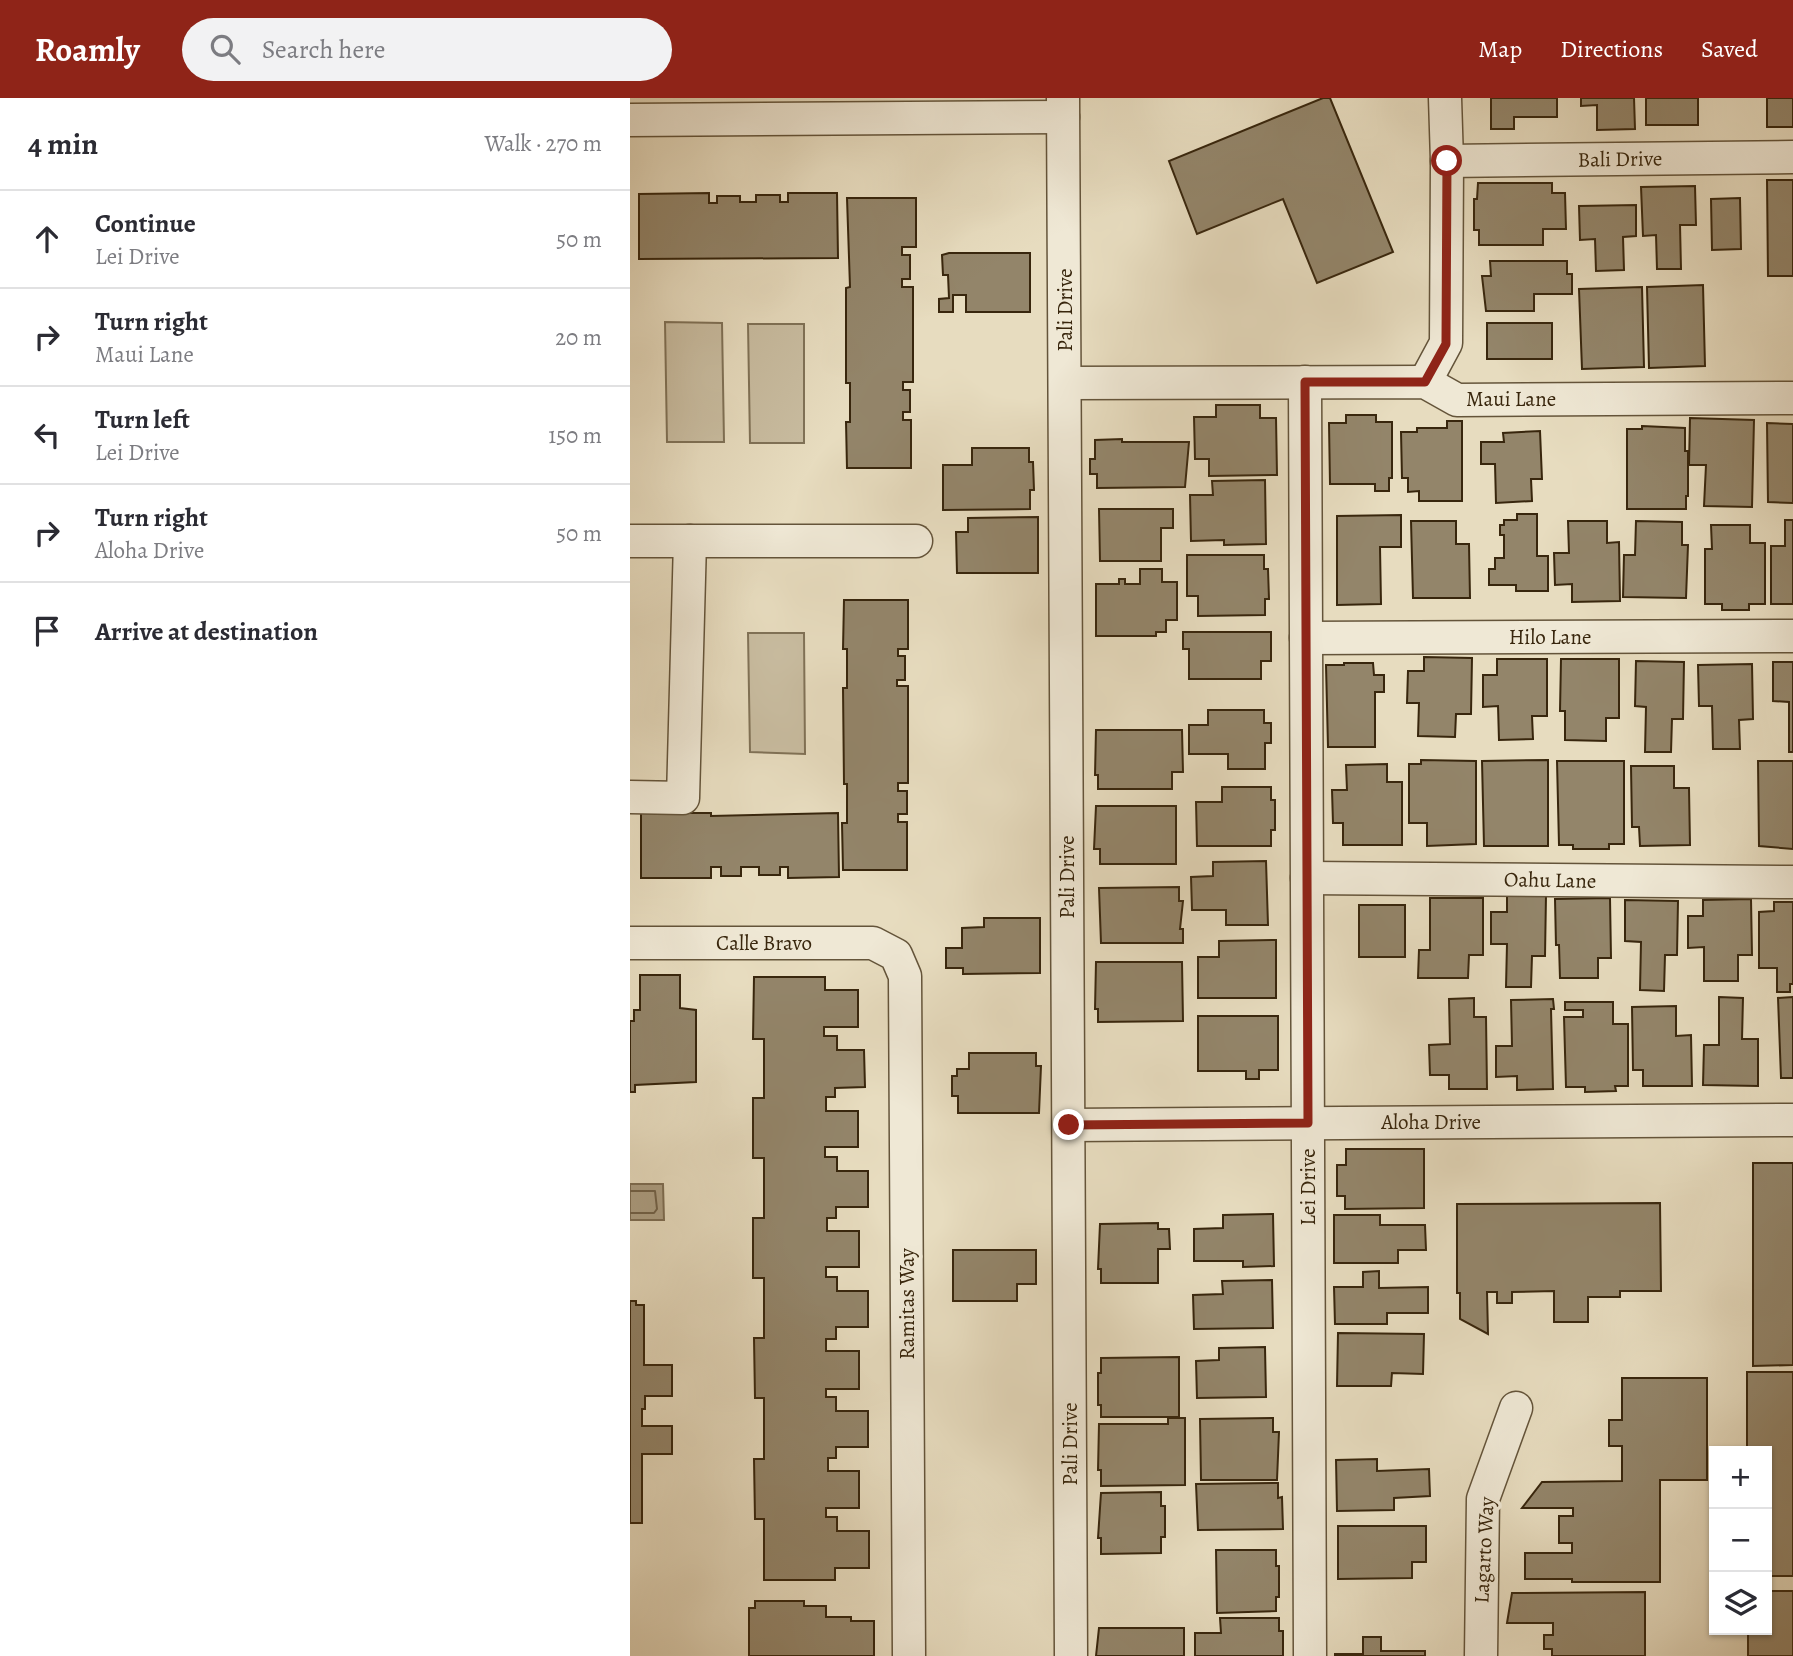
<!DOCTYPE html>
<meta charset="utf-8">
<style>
body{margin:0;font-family:Alegreya,serif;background:#f2f2f3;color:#2b2b33}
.controls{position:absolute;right:21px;bottom:21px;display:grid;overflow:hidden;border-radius:0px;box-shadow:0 2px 5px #0004}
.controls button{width:63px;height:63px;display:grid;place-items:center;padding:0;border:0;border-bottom:2px solid #e1e1e2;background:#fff;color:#2b2b33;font:35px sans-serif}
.stop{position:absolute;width:21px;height:21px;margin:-16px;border:5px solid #8f2418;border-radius:50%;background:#fff}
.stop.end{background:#8f2418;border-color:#fff;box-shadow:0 2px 7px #0008}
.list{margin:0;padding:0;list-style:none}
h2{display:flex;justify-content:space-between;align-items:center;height:91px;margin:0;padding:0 28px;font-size:30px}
h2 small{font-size:23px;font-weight:400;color:#7c7c81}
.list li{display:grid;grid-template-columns:46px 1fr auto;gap:21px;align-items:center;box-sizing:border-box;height:98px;padding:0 28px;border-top:2px solid #e1e1e2}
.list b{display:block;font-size:26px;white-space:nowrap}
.list p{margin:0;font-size:23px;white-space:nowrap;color:#7c7c81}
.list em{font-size:23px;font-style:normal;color:#7c7c81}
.icon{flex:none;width:38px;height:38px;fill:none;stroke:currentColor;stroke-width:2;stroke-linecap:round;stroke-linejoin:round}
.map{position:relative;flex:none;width:1163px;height:1558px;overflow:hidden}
header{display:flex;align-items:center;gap:42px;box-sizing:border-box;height:98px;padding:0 35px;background:#8f2418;color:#fff}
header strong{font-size:33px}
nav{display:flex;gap:38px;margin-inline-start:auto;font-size:24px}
.search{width:490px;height:63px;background:#f2f2f3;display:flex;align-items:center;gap:18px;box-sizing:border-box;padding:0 24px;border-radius:38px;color:#7c7c81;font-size:26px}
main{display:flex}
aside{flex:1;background:#fff}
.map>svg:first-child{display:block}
.green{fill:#c9bda1;stroke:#807257;stroke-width:2}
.water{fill:#ac9e82;stroke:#7e6e53;stroke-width:2}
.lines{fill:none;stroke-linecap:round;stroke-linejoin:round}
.shore{stroke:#726248;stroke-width:2}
.building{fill:#93856a;stroke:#38260d;stroke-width:2}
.minor-casing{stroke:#64543a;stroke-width:35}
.minor{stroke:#efe8d5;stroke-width:32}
.route{stroke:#8f2418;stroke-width:9}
.labels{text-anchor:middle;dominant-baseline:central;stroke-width:7;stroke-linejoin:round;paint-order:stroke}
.street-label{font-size:21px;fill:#38260d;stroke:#efe8d5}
</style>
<header>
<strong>Roamly</strong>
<div class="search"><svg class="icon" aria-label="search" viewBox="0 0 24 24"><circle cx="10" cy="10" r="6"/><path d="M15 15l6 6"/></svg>Search here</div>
<nav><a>Map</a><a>Directions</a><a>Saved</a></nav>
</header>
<main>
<aside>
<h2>4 min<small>Walk · 270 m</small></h2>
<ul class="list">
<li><svg class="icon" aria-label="ahead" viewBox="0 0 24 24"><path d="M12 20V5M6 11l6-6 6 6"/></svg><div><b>Continue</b><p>Lei Drive</p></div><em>50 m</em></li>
<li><svg class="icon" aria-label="right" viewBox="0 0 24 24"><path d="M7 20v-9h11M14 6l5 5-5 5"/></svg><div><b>Turn right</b><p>Maui Lane</p></div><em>20 m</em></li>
<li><svg class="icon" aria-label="left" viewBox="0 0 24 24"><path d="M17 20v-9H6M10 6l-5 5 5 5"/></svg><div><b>Turn left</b><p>Lei Drive</p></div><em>150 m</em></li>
<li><svg class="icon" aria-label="right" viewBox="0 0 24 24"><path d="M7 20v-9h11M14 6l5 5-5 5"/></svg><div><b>Turn right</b><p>Aloha Drive</p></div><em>50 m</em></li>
<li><svg class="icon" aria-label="arrive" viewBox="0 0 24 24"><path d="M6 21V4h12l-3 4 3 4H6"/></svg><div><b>Arrive at destination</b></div></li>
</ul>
</aside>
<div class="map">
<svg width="1163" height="1558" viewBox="0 0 1163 1558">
<rect width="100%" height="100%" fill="#e7dcbf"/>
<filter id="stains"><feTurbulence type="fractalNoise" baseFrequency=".00286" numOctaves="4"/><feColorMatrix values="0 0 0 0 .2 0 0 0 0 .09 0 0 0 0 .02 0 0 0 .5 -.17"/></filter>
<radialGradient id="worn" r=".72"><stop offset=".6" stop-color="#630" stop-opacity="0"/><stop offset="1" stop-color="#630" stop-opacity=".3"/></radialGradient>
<!-- green -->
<g class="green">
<polygon points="35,224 92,225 94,344 37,344"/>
<polygon points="118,226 174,226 174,345 120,345"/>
<polygon points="118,535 174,535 175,656 120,654"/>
</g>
<!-- water -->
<polygon class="water" points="0,1086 33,1086 34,1122 0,1122"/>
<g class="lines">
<!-- shore -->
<polyline class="shore" points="0,1093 25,1093 27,1111 24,1115 0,1115"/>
</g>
<!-- building -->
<g class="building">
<polygon points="693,0 700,0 763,154 687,185 653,101 567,136 539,63"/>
<polygon points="861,0 927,0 927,19 884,19 884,31 861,31"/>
<polygon points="951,0 1004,0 1005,31 967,32 967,7 951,8"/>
<rect x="1016" y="0" width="52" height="27"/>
<rect x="1137" y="0" width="26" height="29"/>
<polygon points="1137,82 1163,82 1163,178 1138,178"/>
<polygon points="848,85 922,85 922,95 935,95 936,131 913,131 913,147 849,147 849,132 844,132 844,101 847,101"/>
<polygon points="1065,88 1066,127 1050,127 1051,171 1027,171 1026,137 1013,138 1011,89"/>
<polygon points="79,95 79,105 87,105 87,98 110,98 110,104 126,104 126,97 150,97 150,104 158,104 158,95 207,95 208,160 9,161 9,96"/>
<polygon points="217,100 286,100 286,149 272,149 272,157 280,157 280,181 272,181 272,189 283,189 283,284 273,284 273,292 280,292 280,314 273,314 273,322 281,322 281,370 217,370 216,324 220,324 220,285 216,285 216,190 220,189"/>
<polygon points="1110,100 1111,151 1082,152 1081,101"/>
<polygon points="1006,107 1006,138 993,139 994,172 966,173 965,141 950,142 949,108"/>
<polygon points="319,155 400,155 400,214 336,214 336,197 323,197 323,214 309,214 309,201 319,200 318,177 313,177 312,157"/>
<polygon points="860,163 937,163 937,176 942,176 942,196 904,196 904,213 856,213 852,178 861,178"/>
<polygon points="1073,187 1075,268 1019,270 1017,189"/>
<polygon points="1012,189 1014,269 952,271 949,191"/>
<rect x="857" y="225" width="65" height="36"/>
<polygon points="586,307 630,307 630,320 646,320 647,377 579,378 579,361 565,361 564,319 586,319"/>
<polygon points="716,317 746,317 746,324 762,324 762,380 759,380 759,393 745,393 745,386 700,386 699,325 716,325"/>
<polygon points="1060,320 1124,322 1122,409 1074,408 1076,367 1059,367"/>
<polygon points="817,323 832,323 832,403 789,403 789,393 778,394 778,380 772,380 771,334 787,334 787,330 817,330"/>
<polygon points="1137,325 1163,326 1163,405 1138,404"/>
<polygon points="1012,328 1055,330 1055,353 1058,353 1058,398 1056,398 1056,411 997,411 997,331 1012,331"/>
<polygon points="910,333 912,381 901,381 902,403 866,405 865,366 851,366 851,344 874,344 873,335"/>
<polygon points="492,341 492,344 559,344 555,389 467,390 467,376 460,376 460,361 465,361 465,342"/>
<polygon points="342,350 399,350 399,364 403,364 404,392 400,392 400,411 313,412 313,367 342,367"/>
<polygon points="635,382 636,446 594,447 594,442 561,443 560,397 583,397 582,383"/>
<polygon points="469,411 543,411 543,430 531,430 531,463 470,463"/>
<polygon points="887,416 907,416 907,458 918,458 918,493 886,493 886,487 859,487 859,471 865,471 865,460 874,460 874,437 870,437 870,427 874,427 874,422 887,422"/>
<polygon points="771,417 771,449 750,449 751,506 707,507 707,418"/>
<polygon points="408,419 408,475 327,475 326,434 338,434 338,420"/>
<polygon points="1155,422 1163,422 1163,506 1141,506 1141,448 1155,448"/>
<polygon points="781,423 826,423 826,446 839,446 840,500 783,500"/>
<polygon points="938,423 977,423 977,445 989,444 990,503 942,504 942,486 925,487 924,455 939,455"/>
<polygon points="1006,423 1052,424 1052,447 1058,447 1056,500 993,499 994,457 1005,457"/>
<polygon points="1081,427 1120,427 1120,445 1135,445 1135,506 1119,506 1119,512 1092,512 1092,506 1075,506 1075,451 1082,451"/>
<polygon points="557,457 634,457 634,471 638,471 639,501 635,501 635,517 568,518 568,498 557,498"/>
<polygon points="510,471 532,471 532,484 547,484 547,522 536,522 536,534 526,534 526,538 466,538 466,486 489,486 489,481 495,481 495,486 510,486"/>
<polygon points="214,502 278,502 278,551 268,551 268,558 275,558 275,582 267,582 267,588 278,588 278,685 268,685 268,693 277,693 277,716 268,716 268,724 277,724 277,772 213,772 212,725 217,725 217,686 214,686 213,590 217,590 217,551 213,551"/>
<polygon points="553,534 641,534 641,563 631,563 631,581 559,581 559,551 553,551"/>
<polygon points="794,559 842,560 841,616 826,616 825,639 788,638 789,605 777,605 778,573 794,573"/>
<polygon points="867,561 917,561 917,618 902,618 903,641 869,642 868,608 853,609 853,577 867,577"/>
<polygon points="931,561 989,561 989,620 976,620 976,643 935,642 935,613 930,613"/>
<polygon points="1006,563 1054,564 1053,621 1042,621 1041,654 1015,654 1016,609 1005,608"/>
<polygon points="1143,564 1163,564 1163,654 1159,654 1159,604 1143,603"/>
<polygon points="714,565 743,565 744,577 754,577 754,594 745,594 745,649 698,649 696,567 714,567"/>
<polygon points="1122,566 1123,621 1109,622 1110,651 1083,651 1082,608 1069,608 1068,567"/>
<polygon points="578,612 634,612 634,625 641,625 641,645 635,645 635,671 598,671 598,656 559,656 559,627 578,627"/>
<polygon points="466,632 552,632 553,674 542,674 542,691 468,691 468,677 465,677"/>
<polygon points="791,662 846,663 846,746 797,748 797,725 779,725 779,666 791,666"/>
<polygon points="918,662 918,748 854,748 852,663"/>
<polygon points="927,663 994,663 994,746 979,746 979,751 943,751 943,747 929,747"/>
<polygon points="1128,663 1163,663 1163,751 1129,748"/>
<polygon points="757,666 757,684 772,684 772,747 713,747 713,725 703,725 702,692 717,692 716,667"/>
<polygon points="1001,668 1044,668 1044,690 1059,690 1060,747 1010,748 1009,729 1002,729"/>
<polygon points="592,689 641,689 641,702 645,702 645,732 641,732 641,748 567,748 566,704 592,704"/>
<polygon points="466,708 546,708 546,766 470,766 470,751 464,751"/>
<polygon points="11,715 81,715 81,718 208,715 209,779 158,780 158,769 150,769 150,777 129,777 129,769 111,769 111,778 91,778 91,769 81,769 81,780 11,780"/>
<polygon points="636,763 638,827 596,827 596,812 562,812 561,779 583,778 583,764"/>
<polygon points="549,789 549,803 553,803 550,831 553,831 553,845 471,845 469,790"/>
<polygon points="877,797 916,797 915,858 902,858 901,889 876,889 877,846 861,846 861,814 877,814"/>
<polygon points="800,800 853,800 853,857 839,857 838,880 788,880 789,852 800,852"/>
<polygon points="980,800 981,860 968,860 968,880 930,880 929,847 926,847 925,801"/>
<polygon points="1121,801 1122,857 1108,857 1108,883 1074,883 1074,849 1058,850 1058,818 1073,818 1073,802"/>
<polygon points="995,802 1048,803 1047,857 1035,857 1034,893 1010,892 1011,844 995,843"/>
<polygon points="1144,804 1163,804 1163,886 1160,886 1160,894 1147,894 1147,870 1129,870 1129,814 1144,813"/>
<rect x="729" y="807" width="46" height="52"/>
<polygon points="354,820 410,820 410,875 333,876 333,870 316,870 316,850 332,850 332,830 354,829"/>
<polygon points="646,842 646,900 568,900 568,859 589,859 589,843"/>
<polygon points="466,864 552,864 553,923 468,924 468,911 465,911"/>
<polygon points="10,877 50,877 50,910 66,912 66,984 5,987 5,994 0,994 0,923 4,923 4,912 10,912"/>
<polygon points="124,879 195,879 195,892 228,892 228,929 194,929 194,938 207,938 207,952 234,952 235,989 205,990 205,999 196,999 196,1013 228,1013 228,1049 195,1049 195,1059 207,1059 207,1073 238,1073 238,1109 206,1109 206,1120 197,1120 197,1133 229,1133 229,1169 196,1169 196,1179 207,1179 207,1193 238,1193 238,1229 206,1229 206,1241 196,1241 196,1253 229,1253 229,1291 196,1291 196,1299 206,1299 206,1313 238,1313 238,1349 206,1349 206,1360 198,1360 198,1373 229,1373 229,1410 196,1410 196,1419 207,1419 207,1433 239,1433 239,1470 205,1470 205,1482 134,1482 134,1421 125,1421 124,1361 134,1361 134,1300 125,1300 124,1240 134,1240 134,1180 123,1180 123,1120 134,1120 134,1060 123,1060 123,1000 134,1000 134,941 123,941"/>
<polygon points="1089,899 1113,900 1112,941 1128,941 1128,988 1073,987 1074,947 1089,947"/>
<polygon points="1163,899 1163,980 1151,980 1148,900"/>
<polygon points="844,900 844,919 856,919 857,991 819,991 819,977 800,977 799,947 820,946 819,901"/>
<polygon points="923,901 924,911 921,911 923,991 887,992 887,978 866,979 866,948 882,948 881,902"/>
<polygon points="935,904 983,904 983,926 998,926 998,988 985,988 986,993 955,994 955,989 936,989 934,919 953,919 953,912 935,912"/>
<polygon points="1046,908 1046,938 1061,937 1062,988 1013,988 1013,972 1003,972 1002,909"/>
<polygon points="568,918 648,918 648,972 629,972 629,981 616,981 616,973 568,973"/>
<polygon points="339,955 406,955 406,968 411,968 409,1015 328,1015 328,998 322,998 322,978 327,978 327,971 339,971"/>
<polygon points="716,1051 794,1051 794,1110 715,1111 715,1098 707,1098 707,1067 716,1067"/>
<polygon points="1123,1065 1163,1065 1163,1267 1123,1268"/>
<polygon points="1030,1105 1031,1193 990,1193 990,1199 958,1199 958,1224 924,1224 924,1193 882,1194 882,1205 867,1205 867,1194 857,1194 858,1236 830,1221 830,1195 827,1195 827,1106"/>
<polygon points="643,1116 644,1168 613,1169 613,1163 564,1163 564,1131 593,1130 593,1117"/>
<polygon points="704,1117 750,1117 750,1127 795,1127 796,1152 768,1152 768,1165 704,1165"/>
<polygon points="528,1125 528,1131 539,1131 540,1151 528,1151 528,1185 471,1185 471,1171 468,1171 470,1126"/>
<polygon points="323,1152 406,1152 406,1186 387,1186 387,1203 323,1203"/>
<polygon points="749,1173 749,1190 798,1189 798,1215 757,1215 757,1226 705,1226 704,1189 733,1189 733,1174"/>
<polygon points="642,1182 643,1230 564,1231 563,1197 593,1196 592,1183"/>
<polygon points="0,1203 6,1203 6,1207 14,1207 14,1267 42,1267 42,1298 15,1298 15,1311 12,1311 12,1328 42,1328 42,1356 12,1356 12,1425 0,1425"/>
<polygon points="708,1235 794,1236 793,1276 762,1275 761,1288 707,1288"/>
<polygon points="635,1249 636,1299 567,1300 566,1263 589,1262 589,1250"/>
<polygon points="549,1259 549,1319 471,1319 471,1307 468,1307 468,1275 471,1275 471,1260"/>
<polygon points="1117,1274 1163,1274 1163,1478 1137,1478 1137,1353 1117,1353"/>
<polygon points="992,1280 1077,1280 1077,1382 1030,1382 1030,1484 942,1484 942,1481 895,1481 895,1455 942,1455 942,1445 929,1445 929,1418 943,1418 943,1410 892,1410 912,1384 992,1383 992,1348 979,1348 979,1322 992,1322"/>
<polygon points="538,1320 555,1320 555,1387 471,1388 471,1372 468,1372 469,1326 538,1326"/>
<polygon points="643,1320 643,1334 649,1334 647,1382 571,1382 570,1321"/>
<polygon points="747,1361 747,1373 799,1371 800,1398 764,1400 764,1412 707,1413 706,1362"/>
<polygon points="648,1385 648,1400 652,1399 653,1431 568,1432 566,1386"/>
<polygon points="531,1394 531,1408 535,1408 535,1439 531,1439 531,1455 471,1456 471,1440 468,1440 471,1395"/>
<polygon points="708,1428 796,1428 796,1464 782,1464 782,1480 708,1481"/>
<polygon points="586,1452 646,1452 646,1468 649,1468 649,1499 646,1499 646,1513 587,1515"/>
<polygon points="1137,1493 1163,1493 1163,1558 1118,1558 1118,1532 1137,1532"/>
<polygon points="1015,1494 1015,1558 922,1558 922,1551 914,1551 914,1537 923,1537 923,1525 877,1525 882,1495"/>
<polygon points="125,1503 174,1503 174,1508 196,1508 196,1519 221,1519 221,1523 244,1523 244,1558 119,1558 119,1510 125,1510"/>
<polygon points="590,1520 649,1520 649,1533 653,1533 653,1558 565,1558 565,1535 591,1535"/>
<polygon points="469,1530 554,1530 554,1558 466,1558"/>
<polygon points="733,1539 751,1539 751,1553 795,1553 795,1558 705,1558 705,1556 733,1556"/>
</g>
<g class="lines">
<defs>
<g id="minor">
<polyline points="433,0 441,1558"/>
<polyline points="0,22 433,19"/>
<polyline points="817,63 1163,59"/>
<polyline points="675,284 680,1558"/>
<polyline points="795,284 816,245 817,63 815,0"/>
<polyline points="435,285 795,284 827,302 1163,300"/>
<polyline points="0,443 286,443"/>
<polyline points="676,540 1163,538"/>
<polyline points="0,699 53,700 60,443"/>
<polyline points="677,780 1163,784"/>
<polyline points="0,845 243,845 266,857 275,878 279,1558"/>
<polyline points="439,1027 1163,1022"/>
<polyline points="851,1558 853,1401 886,1310"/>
</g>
</defs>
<!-- minor casing -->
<use href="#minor" class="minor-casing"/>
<!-- minor -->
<use href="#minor" class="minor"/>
</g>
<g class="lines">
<!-- route -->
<polyline class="route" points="439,1027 678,1025 675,284 795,284 816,246 817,63"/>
</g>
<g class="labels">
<!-- street labels -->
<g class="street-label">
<text transform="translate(990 61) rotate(-1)">Bali Drive</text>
<text transform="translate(435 212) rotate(-90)">Pali Drive</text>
<text x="881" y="301">Maui Lane</text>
<text x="920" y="539">Hilo Lane</text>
<text transform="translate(437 779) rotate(-90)">Pali Drive</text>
<text transform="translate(920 782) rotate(1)">Oahu Lane</text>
<text x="134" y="845">Calle Bravo</text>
<text x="801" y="1024">Aloha Drive</text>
<text transform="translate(678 1089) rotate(-90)">Lei Drive</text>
<text transform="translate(277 1206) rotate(-90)">Ramitas Way</text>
<text transform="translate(440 1346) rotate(-90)">Pali Drive</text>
<text transform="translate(854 1452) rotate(-87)">Lagarto Way</text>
</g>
</g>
<rect width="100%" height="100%" filter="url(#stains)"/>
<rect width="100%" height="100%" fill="url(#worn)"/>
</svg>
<div class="controls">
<button>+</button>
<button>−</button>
<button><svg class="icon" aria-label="layers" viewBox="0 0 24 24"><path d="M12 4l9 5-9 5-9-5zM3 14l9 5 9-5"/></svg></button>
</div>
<div class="stop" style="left:817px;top:63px"></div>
<div class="stop end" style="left:439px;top:1027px"></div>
</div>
</main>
